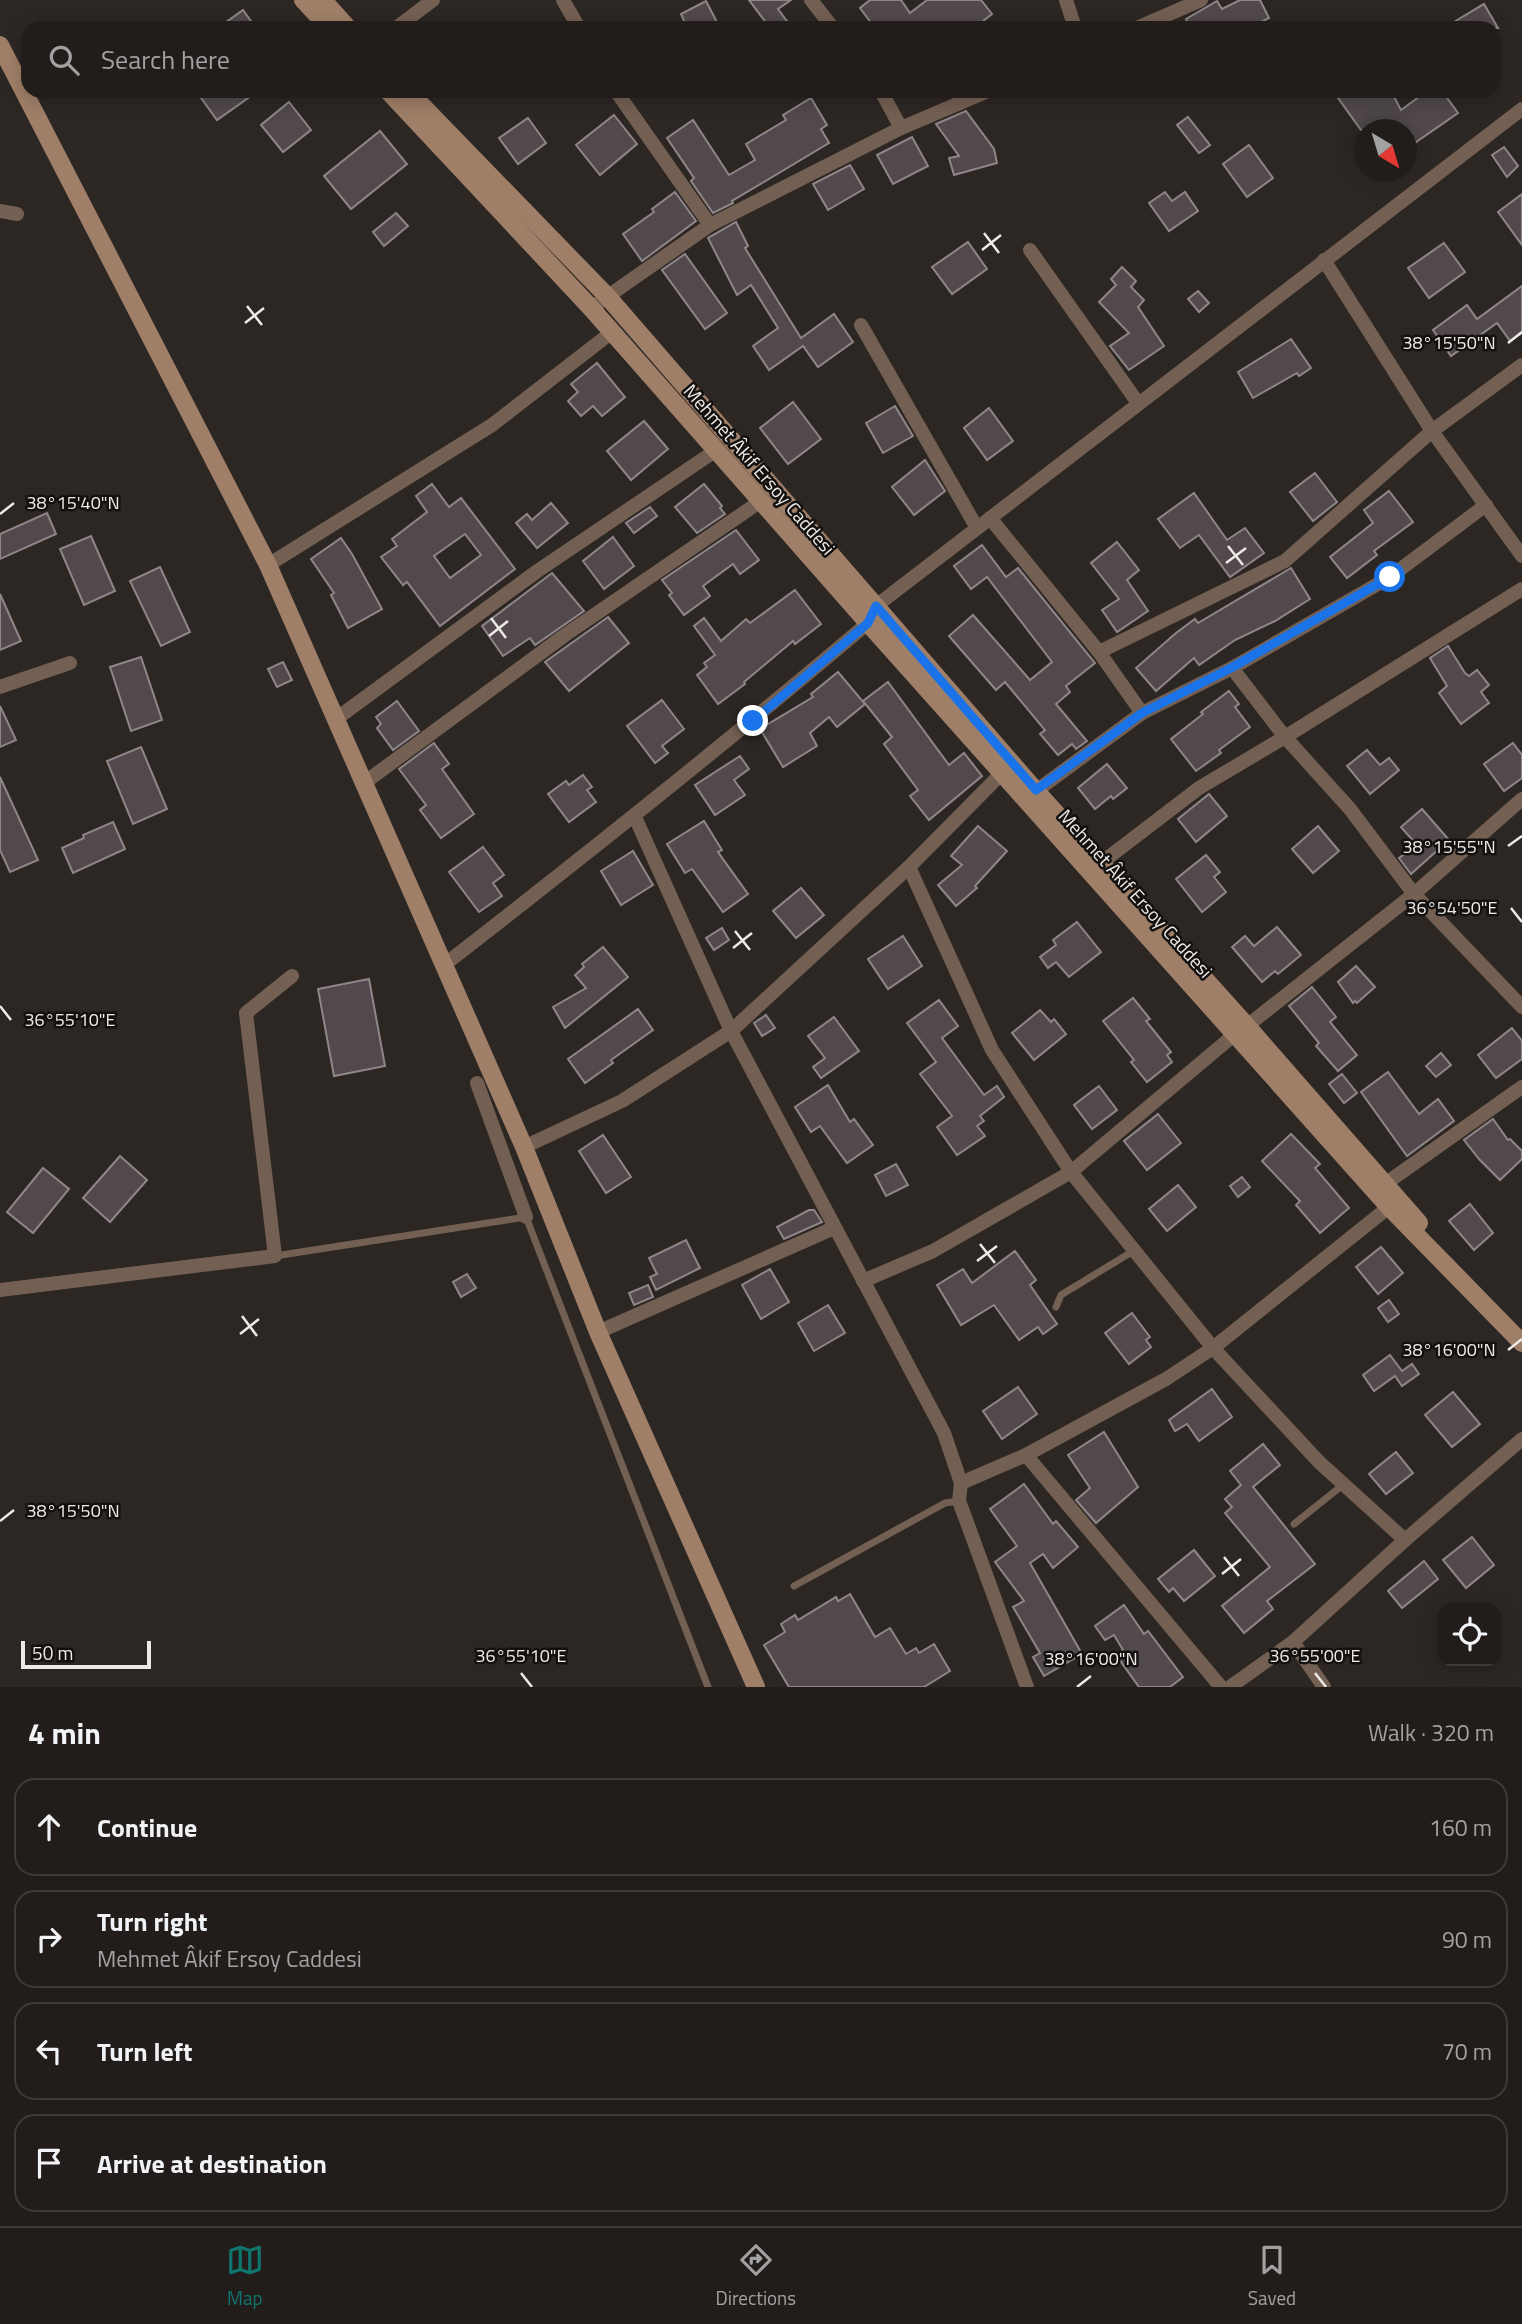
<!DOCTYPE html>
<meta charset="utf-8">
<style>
body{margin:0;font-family:"Titillium Web",sans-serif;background:#2a2624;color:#f1f3f6}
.controls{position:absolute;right:21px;bottom:21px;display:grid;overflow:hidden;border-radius:14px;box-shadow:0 4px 18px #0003}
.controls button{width:63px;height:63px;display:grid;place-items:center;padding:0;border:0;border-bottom:2px solid #3f3b3a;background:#221d1b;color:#f1f3f6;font:35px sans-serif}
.compass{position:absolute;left:1354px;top:119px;width:63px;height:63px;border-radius:50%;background:#221d1b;box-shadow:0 4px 18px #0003;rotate:142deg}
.scale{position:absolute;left:21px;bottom:18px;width:130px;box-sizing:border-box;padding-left:7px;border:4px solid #edeae7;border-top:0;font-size:19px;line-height:24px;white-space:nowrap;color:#edeae7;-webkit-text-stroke:5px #13110f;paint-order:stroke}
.stop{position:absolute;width:21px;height:21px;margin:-16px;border:5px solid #1a73e8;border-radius:50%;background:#fff}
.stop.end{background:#1a73e8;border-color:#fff;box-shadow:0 2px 7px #0008}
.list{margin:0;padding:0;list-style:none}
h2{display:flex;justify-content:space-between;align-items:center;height:91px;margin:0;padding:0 28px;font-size:30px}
h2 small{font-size:23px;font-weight:400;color:#a2a2a3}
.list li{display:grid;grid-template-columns:46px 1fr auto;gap:21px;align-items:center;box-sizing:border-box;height:98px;margin:0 14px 14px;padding:0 14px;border:2px solid #3f3b3a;border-radius:21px}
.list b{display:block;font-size:26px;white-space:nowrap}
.list p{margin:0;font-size:23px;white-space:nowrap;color:#a2a2a3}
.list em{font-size:23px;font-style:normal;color:#a2a2a3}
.icon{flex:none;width:38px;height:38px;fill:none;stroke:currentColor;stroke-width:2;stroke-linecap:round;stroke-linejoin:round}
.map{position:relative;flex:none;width:1522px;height:1687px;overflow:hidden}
.search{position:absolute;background:#221d1b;box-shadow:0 4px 18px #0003;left:21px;right:21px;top:21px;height:77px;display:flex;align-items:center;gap:18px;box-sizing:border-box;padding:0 24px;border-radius:21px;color:#a2a2a3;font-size:26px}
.sheet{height:539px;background:#221d1b}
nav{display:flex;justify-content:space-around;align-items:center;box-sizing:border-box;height:98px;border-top:2px solid #3f3b3a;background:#221d1b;font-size:19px;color:#a2a2a3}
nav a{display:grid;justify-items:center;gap:4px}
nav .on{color:#0f766e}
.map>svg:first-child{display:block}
.building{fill:#51494c;stroke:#8e8688;stroke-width:2;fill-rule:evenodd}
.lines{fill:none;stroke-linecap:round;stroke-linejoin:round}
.lane{stroke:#746052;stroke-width:7}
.street{stroke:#746052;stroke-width:14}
.secondary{stroke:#9f7f68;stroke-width:18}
.route{stroke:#1a73e8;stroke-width:9}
.ticks{fill:none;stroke:#edeae7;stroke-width:2.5}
.labels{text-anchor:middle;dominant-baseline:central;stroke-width:5;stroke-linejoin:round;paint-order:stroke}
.street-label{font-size:19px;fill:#edeae7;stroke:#13110f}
.ticks-label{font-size:18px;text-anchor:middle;fill:#edeae7;stroke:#13110f;stroke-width:5;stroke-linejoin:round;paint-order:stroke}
</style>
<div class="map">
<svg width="1522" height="1687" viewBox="0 0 1522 1687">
<rect width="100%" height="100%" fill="#2d2724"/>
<!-- building -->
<g class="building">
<polygon points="749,0 791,0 778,9 792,28 770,28"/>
<polygon points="870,0 901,0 910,13 927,0 981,0 992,14 974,28 875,28 860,8"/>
<polygon points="1240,0 1260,0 1269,18 1249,28 1191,28 1186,19 1217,1 1222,9"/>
<polygon points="706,1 720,28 687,28 681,14"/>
<polygon points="1484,4 1498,28 1444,28"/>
<polygon points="243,10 256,28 218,28"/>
<polygon points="196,91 258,91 217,120"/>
<polygon points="1333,91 1391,91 1401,110 1427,91 1442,91 1458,113 1406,149 1406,130 1361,130"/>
<polygon points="811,98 827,125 821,129 829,143 732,201 733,203 713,213 691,181 694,178 667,138 693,120 729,175 755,160 746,144 786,120 783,115"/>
<polygon points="289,102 311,130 283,152 261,125"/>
<polygon points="966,111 994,149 997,163 954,175 949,158 959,156 936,124"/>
<polygon points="614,115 637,144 600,175 576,145"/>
<polygon points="1188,117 1210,145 1199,153 1177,125"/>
<polygon points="528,118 546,143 518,164 499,138"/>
<polygon points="380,131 407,164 351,209 324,176"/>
<polygon points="912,137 928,166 893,184 877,155"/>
<polygon points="1249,145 1273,178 1247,197 1223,164"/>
<polygon points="1504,147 1518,166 1507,177 1492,155"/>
<polygon points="850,165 864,189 828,210 813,184"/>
<polygon points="675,192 696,221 642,261 623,234 654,212 652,209"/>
<polygon points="1165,192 1172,201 1185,192 1198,211 1169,231 1149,203"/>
<polygon points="1522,194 1522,245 1498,212"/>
<polygon points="396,213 408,226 384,246 373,232"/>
<polygon points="736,222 748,246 745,248 801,338 834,314 853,342 818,367 803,346 769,370 753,346 778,328 751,285 737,295 708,238"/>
<polygon points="968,242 987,269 952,294 932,267"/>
<polygon points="1444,243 1465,272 1429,298 1408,268"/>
<polygon points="685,254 727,313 705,329 662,270"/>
<polygon points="1122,267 1136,281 1131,287 1144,300 1138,307 1164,346 1129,370 1110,346 1129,333 1099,302 1116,285 1111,279"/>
<polygon points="1522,286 1522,333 1510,341 1497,323 1451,356 1433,330 1467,305 1477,319"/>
<polygon points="1198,291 1209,303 1199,312 1188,299"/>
<polygon points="1291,339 1311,368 1299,376 1297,373 1253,398 1238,372"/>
<polygon points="597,363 625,397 602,416 593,406 581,416 568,401 578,392 571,384"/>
<polygon points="793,402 821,439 788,464 760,428"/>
<polygon points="895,406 913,436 883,453 866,423"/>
<polygon points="989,408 1013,441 987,460 964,428"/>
<polygon points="644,421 668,449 631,480 607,451"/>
<polygon points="925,460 945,491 914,515 892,487"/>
<polygon points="1315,473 1337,502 1313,521 1290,492"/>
<path d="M 432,484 L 449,507 L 461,498 L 515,569 L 440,626 L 407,582 L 403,585 L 381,557 L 397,546 L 392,539 L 427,512 L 416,496 ZM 465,534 L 481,555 L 450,578 L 434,556 Z"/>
<polygon points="704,484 722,506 720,508 725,514 697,533 675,507"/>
<polygon points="1389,491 1413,522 1374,551 1377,555 1347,578 1330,557 1373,523 1364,510"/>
<polygon points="1194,493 1227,540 1245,528 1264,553 1230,577 1199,535 1180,548 1158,519"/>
<polygon points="551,503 568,523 537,548 516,523 527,514 532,520"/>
<polygon points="650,507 657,516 634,533 626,523"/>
<polygon points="47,513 56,534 0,559 0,534"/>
<polygon points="736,530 759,560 740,574 733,564 703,586 710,596 684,615 669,595 672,593 662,580"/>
<polygon points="91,536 115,591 84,605 60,549"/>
<polygon points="613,537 634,566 604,589 583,561"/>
<polygon points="341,538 352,554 382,609 348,628 331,595 334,593 311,559"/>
<polygon points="1117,542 1139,570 1127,580 1148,611 1117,632 1102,610 1119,599 1091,563"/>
<polygon points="982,545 1006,577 1018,568 1095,663 1066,686 1070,692 1056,704 1087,741 1076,749 1072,744 1058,755 1040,734 1045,730 1005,682 996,690 949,636 973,615 1030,680 1052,662 987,577 971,589 954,566"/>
<polygon points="160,567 190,632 161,646 130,581"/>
<polygon points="1291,568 1310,599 1275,621 1235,640 1199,665 1194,658 1156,691 1136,668 1176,633 1195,619 1198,623"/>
<polygon points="552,573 584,611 535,645 530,638 503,656 482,626"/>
<polygon points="795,590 821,624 795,644 793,641 744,682 745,684 718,704 697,675 707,667 704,663 715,655 694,626 704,618 721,641 746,619 750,623"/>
<polygon points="0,594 21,641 0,650"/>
<polygon points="608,617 629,643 569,691 545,662"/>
<polygon points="1448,646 1465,673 1469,676 1477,670 1489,685 1481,692 1489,703 1461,724 1439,693 1447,686 1430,658"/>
<polygon points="141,657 162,720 131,731 110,667"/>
<polygon points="283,662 292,680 277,687 268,669"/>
<polygon points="838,672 865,704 837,727 829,717 810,733 817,746 783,767 760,729 813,697 811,694"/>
<polygon points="888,682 949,765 964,753 982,776 929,820 910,796 918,790 884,744 892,737 863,701"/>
<polygon points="1229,691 1239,704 1235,707 1250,727 1219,750 1221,753 1196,771 1171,739 1203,714 1201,712"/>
<polygon points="662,700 684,729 662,746 668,753 655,763 627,726"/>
<polygon points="397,701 419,731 393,750 377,728 381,724 376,717"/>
<polygon points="0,706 16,740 0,747"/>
<polygon points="434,743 449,764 442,769 474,814 441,838 420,810 426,805 399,769"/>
<polygon points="1513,743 1522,755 1522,778 1504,791 1484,764"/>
<polygon points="141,747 167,809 133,824 107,761"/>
<polygon points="1367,750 1380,765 1389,758 1399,770 1370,794 1347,766"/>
<polygon points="740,756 749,769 734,780 745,795 715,815 695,785"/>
<polygon points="1107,764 1127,788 1113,799 1111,796 1095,809 1078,788"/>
<polygon points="583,775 592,787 587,790 596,802 569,822 548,794 566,781 569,785"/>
<polygon points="0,777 38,860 10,872 0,850"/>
<polygon points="1209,794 1227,816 1196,842 1178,819"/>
<polygon points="1422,809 1449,840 1411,874 1399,858 1417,845 1401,827"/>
<polygon points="704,821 722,850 718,852 748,894 723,912 692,869 685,873 667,844"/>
<polygon points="113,822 125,849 73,873 62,848 84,838 83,835"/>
<polygon points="978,826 1007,851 975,886 977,888 956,906 938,885 962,865 951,856"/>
<polygon points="1318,826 1339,851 1313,873 1292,849"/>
<polygon points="483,847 504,875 493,883 502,896 479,912 449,872"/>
<polygon points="633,851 653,885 621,905 601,871"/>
<polygon points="1206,855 1220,872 1214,877 1226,892 1202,912 1176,879"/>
<polygon points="801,888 824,915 796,938 773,911"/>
<polygon points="1077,922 1101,952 1069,977 1056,962 1048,968 1040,957 1056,945 1053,940"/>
<polygon points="1277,927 1301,955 1278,974 1275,971 1262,982 1232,947 1245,936 1254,946"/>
<polygon points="722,928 729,940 714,950 706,938"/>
<polygon points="903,936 922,966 888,989 868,959"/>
<polygon points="603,947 628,977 565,1028 553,1007 586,988 575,975 584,967 582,964"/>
<polygon points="1356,966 1375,987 1357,1003 1355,1001 1353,1003 1338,982"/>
<polygon points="369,979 385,1066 334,1076 318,989"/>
<polygon points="1312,987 1336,1017 1330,1022 1357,1055 1338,1071 1316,1046 1319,1043 1289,1006"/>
<polygon points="1133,998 1150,1019 1146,1021 1171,1052 1167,1055 1172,1062 1147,1082 1131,1062 1134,1060 1103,1021"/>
<polygon points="939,1000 958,1026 942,1038 984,1095 997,1086 1004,1097 980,1116 984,1121 977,1126 985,1136 957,1155 937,1127 952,1116 920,1074 936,1062 907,1023"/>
<polygon points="638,1009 653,1030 611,1060 613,1063 585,1083 568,1059"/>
<polygon points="1040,1010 1051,1022 1054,1019 1066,1034 1034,1060 1012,1033"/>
<polygon points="766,1015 775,1028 762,1036 754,1023"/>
<polygon points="834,1017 859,1051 821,1078 813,1067 825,1058 808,1036"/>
<polygon points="1512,1028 1522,1041 1522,1059 1496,1078 1478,1055"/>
<polygon points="1441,1053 1451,1065 1436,1077 1426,1066"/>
<polygon points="1388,1072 1419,1114 1438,1099 1454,1121 1407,1156 1361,1092"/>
<polygon points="1342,1074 1357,1093 1344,1103 1329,1084"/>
<polygon points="828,1085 850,1122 854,1119 873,1145 847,1163 820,1126 811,1132 795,1107"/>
<polygon points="1099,1086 1117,1110 1092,1129 1074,1105"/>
<polygon points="1158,1114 1181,1143 1147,1170 1124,1141"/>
<polygon points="1493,1119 1508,1140 1510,1139 1522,1151 1522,1159 1500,1180 1479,1159 1464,1140"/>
<polygon points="1291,1134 1320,1164 1315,1168 1349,1208 1320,1233 1296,1205 1300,1201 1262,1161"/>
<polygon points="603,1135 631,1177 606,1193 579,1151"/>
<polygon points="120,1156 147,1180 110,1222 83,1198"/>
<polygon points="896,1164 908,1185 886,1196 875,1175"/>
<polygon points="43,1168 69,1189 33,1233 7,1212"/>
<polygon points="1242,1177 1250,1187 1238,1197 1230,1186"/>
<polygon points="1178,1185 1196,1207 1167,1231 1149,1209"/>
<polygon points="1470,1204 1493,1233 1474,1250 1449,1221"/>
<polygon points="809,1210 814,1210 822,1222 784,1239 777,1227"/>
<polygon points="686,1240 700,1268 656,1290 650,1277 657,1274 649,1258"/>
<polygon points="1381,1247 1403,1273 1378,1294 1356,1267"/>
<polygon points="1015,1251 1036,1280 1030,1285 1057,1324 1043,1334 1038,1327 1019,1340 994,1305 961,1325 937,1285 963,1269 972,1283"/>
<polygon points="770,1269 789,1302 761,1319 742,1285"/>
<polygon points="467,1274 476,1288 461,1297 453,1282"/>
<polygon points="648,1285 653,1297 634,1305 629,1293"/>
<polygon points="1389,1300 1399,1314 1388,1322 1378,1308"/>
<polygon points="828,1305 845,1333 814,1351 798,1323"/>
<polygon points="1132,1313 1150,1337 1146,1340 1151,1347 1129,1364 1105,1333"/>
<polygon points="1390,1355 1402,1371 1412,1364 1419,1374 1402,1386 1395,1376 1374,1391 1363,1375"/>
<polygon points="1018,1387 1037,1414 1002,1439 983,1411"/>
<polygon points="1212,1389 1232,1417 1199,1441 1187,1424 1175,1431 1169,1420"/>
<polygon points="1453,1392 1480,1424 1452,1447 1425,1415"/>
<polygon points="1104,1432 1138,1487 1096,1523 1076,1500 1090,1488 1068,1455"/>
<polygon points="1263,1444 1280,1465 1253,1487 1315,1564 1267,1601 1273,1609 1244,1633 1222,1606 1270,1567 1225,1513 1232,1507 1225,1499 1241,1485 1230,1471"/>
<polygon points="1396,1452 1413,1473 1386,1494 1369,1474"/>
<polygon points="1024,1484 1053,1524 1056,1521 1078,1547 1053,1568 1043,1554 1030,1563 1082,1654 1044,1676 1033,1657 1040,1653 1013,1607 1024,1601 995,1562 1017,1546 990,1509"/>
<polygon points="1472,1537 1494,1565 1466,1588 1443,1560"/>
<polygon points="1194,1550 1215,1576 1184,1601 1173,1588 1169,1592 1158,1579"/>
<polygon points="1424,1561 1438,1579 1402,1608 1388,1591"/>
<polygon points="850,1594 875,1637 890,1628 906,1654 916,1648 919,1653 934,1644 950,1671 924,1687 789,1687 764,1645 785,1632 781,1624 795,1615 798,1620 836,1597 838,1601"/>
<polygon points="1124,1605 1144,1634 1148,1631 1183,1677 1170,1687 1139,1687 1116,1655 1123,1650 1114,1635 1105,1640 1095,1626"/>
</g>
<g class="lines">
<!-- lane -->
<g class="lane">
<polyline points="275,1256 526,1217 708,1687"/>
<polyline points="1056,1307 1061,1295 1135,1250"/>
<polyline points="1294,1524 1344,1484"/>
<polyline points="794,1586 945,1503 959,1501"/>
</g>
<!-- street -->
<g class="street">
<polyline points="563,0 579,28"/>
<polyline points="811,0 833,28"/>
<polyline points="1066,0 1075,28"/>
<polyline points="396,28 433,0"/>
<polyline points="1137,28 1201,0"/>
<polyline points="616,91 710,225"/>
<polyline points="881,91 901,128"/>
<polyline points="0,211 17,214"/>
<polyline points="1030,250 1138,403"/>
<polyline points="1324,260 1432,431 1522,556"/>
<polyline points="591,308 710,225 901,128 988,91"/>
<polyline points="861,325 977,528"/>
<polyline points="990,518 1099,652 1142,713"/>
<polyline points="268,565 492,425 612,332"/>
<polyline points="1099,652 1285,561 1432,431 1522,365"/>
<polyline points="1232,668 1285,737 1350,809 1414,894 1522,1007"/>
<polyline points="0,687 70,663"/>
<polyline points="336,719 536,572 715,451"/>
<polyline points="364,783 565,635 761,501"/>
<polyline points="1036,791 1142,713 1232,668 1390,577 1486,505"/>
<polyline points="635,817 731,1031 944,1433 961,1483 959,1501 965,1517 1027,1687"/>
<polyline points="1101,863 1199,788 1285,737 1522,589"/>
<polyline points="909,867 992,1050 1071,1172 1213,1348 1319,1462 1405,1540"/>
<path d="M 444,965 C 587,854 729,741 868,623 L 876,606 L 1522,109"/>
<polyline points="1247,1026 1414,894 1522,799"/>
<polyline points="477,1083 526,1217"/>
<polyline points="524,1147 622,1101 731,1031 909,867 1002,773"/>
<polyline points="1385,1184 1522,1087"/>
<polyline points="863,1281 933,1251 1071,1172 1234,1035"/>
<polyline points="0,1290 275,1256 246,1013 292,976"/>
<polyline points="598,1332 834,1228"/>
<polyline points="1026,1455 1221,1687"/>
<polyline points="961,1483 1026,1455 1166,1379 1213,1348 1389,1207"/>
<polyline points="1293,1642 1324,1687"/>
<polyline points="1230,1687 1293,1642 1405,1540 1522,1439"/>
</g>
<!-- secondary -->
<g class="secondary">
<polyline points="303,0 329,28"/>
<polyline points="323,0 348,28"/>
<polyline points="0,45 268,565 524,1147 598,1332 756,1687"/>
<polyline points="388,91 591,308 868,623 1389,1207 1522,1343"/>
<polyline points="408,91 607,296 1036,791 1247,1026 1419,1223"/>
</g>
</g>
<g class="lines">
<!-- route -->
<polyline class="route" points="753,721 868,623 876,606 1036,790 1142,713 1231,668 1390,577"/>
</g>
<!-- ticks -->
<path class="ticks" d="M 984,233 L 999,253M 982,250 L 1001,235M 247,306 L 262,325M 245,323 L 264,308M 1508,343 L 1522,332M 0,514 L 14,503M 1228,546 L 1243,565M 1226,563 L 1246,548M 491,618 L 506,638M 489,636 L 508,621M 1508,846 L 1522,836M 1511,908 L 1522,922M 735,931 L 750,950M 733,948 L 752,933M 0,1006 L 11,1020M 980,1244 L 995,1263M 977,1261 L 997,1246M 242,1316 L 257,1336M 240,1334 L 259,1319M 1508,1350 L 1522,1339M 0,1521 L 14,1510M 1224,1557 L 1239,1576M 1222,1574 L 1241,1559M 521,1673 L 532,1687M 1315,1673 L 1326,1687M 1077,1687 L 1091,1676"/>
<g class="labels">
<!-- street labels -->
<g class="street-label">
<text transform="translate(760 469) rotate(49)">Mehmet Âkif Ersoy Caddesi</text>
<text transform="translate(1136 893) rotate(48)">Mehmet Âkif Ersoy Caddesi</text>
</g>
</g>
<g class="ticks-label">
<text x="1449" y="349">38°15'50"N</text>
<text x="73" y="509">38°15'40"N</text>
<text x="1449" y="853">38°15'55"N</text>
<text x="1452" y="914">36°54'50"E</text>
<text x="70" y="1026">36°55'10"E</text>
<text x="1449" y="1356">38°16'00"N</text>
<text x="73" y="1517">38°15'50"N</text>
<text x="521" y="1662">36°55'10"E</text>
<text x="1315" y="1662">36°55'00"E</text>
<text x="1091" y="1665">38°16'00"N</text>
</g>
</svg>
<div class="controls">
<button><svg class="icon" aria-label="locate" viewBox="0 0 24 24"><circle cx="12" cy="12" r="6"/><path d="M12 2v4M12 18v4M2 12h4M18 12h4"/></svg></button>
</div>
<svg class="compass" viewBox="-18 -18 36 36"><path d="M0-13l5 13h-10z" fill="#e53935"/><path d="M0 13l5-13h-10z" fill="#a2a2a3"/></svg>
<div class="scale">50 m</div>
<div class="stop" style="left:1390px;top:577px"></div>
<div class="stop end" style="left:753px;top:721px"></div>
<div class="search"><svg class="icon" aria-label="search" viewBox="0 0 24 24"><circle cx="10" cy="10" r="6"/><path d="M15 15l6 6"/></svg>Search here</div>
</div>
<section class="sheet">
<h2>4 min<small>Walk · 320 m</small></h2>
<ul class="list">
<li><svg class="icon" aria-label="ahead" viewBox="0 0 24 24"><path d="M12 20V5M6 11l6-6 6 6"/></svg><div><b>Continue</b></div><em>160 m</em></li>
<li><svg class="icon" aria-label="right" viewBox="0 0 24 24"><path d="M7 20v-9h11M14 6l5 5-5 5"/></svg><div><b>Turn right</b><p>Mehmet Âkif Ersoy Caddesi</p></div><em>90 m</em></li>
<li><svg class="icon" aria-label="left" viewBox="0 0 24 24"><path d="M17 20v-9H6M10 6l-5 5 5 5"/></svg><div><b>Turn left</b></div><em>70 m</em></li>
<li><svg class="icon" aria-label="arrive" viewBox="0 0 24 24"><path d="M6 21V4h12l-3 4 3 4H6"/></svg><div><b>Arrive at destination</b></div></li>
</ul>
</section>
<nav>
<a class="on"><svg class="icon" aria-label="map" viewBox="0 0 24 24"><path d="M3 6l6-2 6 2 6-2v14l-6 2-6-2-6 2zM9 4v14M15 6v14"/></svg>Map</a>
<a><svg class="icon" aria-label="directions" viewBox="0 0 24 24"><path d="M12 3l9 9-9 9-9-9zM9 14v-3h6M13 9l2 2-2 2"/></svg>Directions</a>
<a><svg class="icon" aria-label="saved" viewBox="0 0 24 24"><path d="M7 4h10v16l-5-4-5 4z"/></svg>Saved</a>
</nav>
